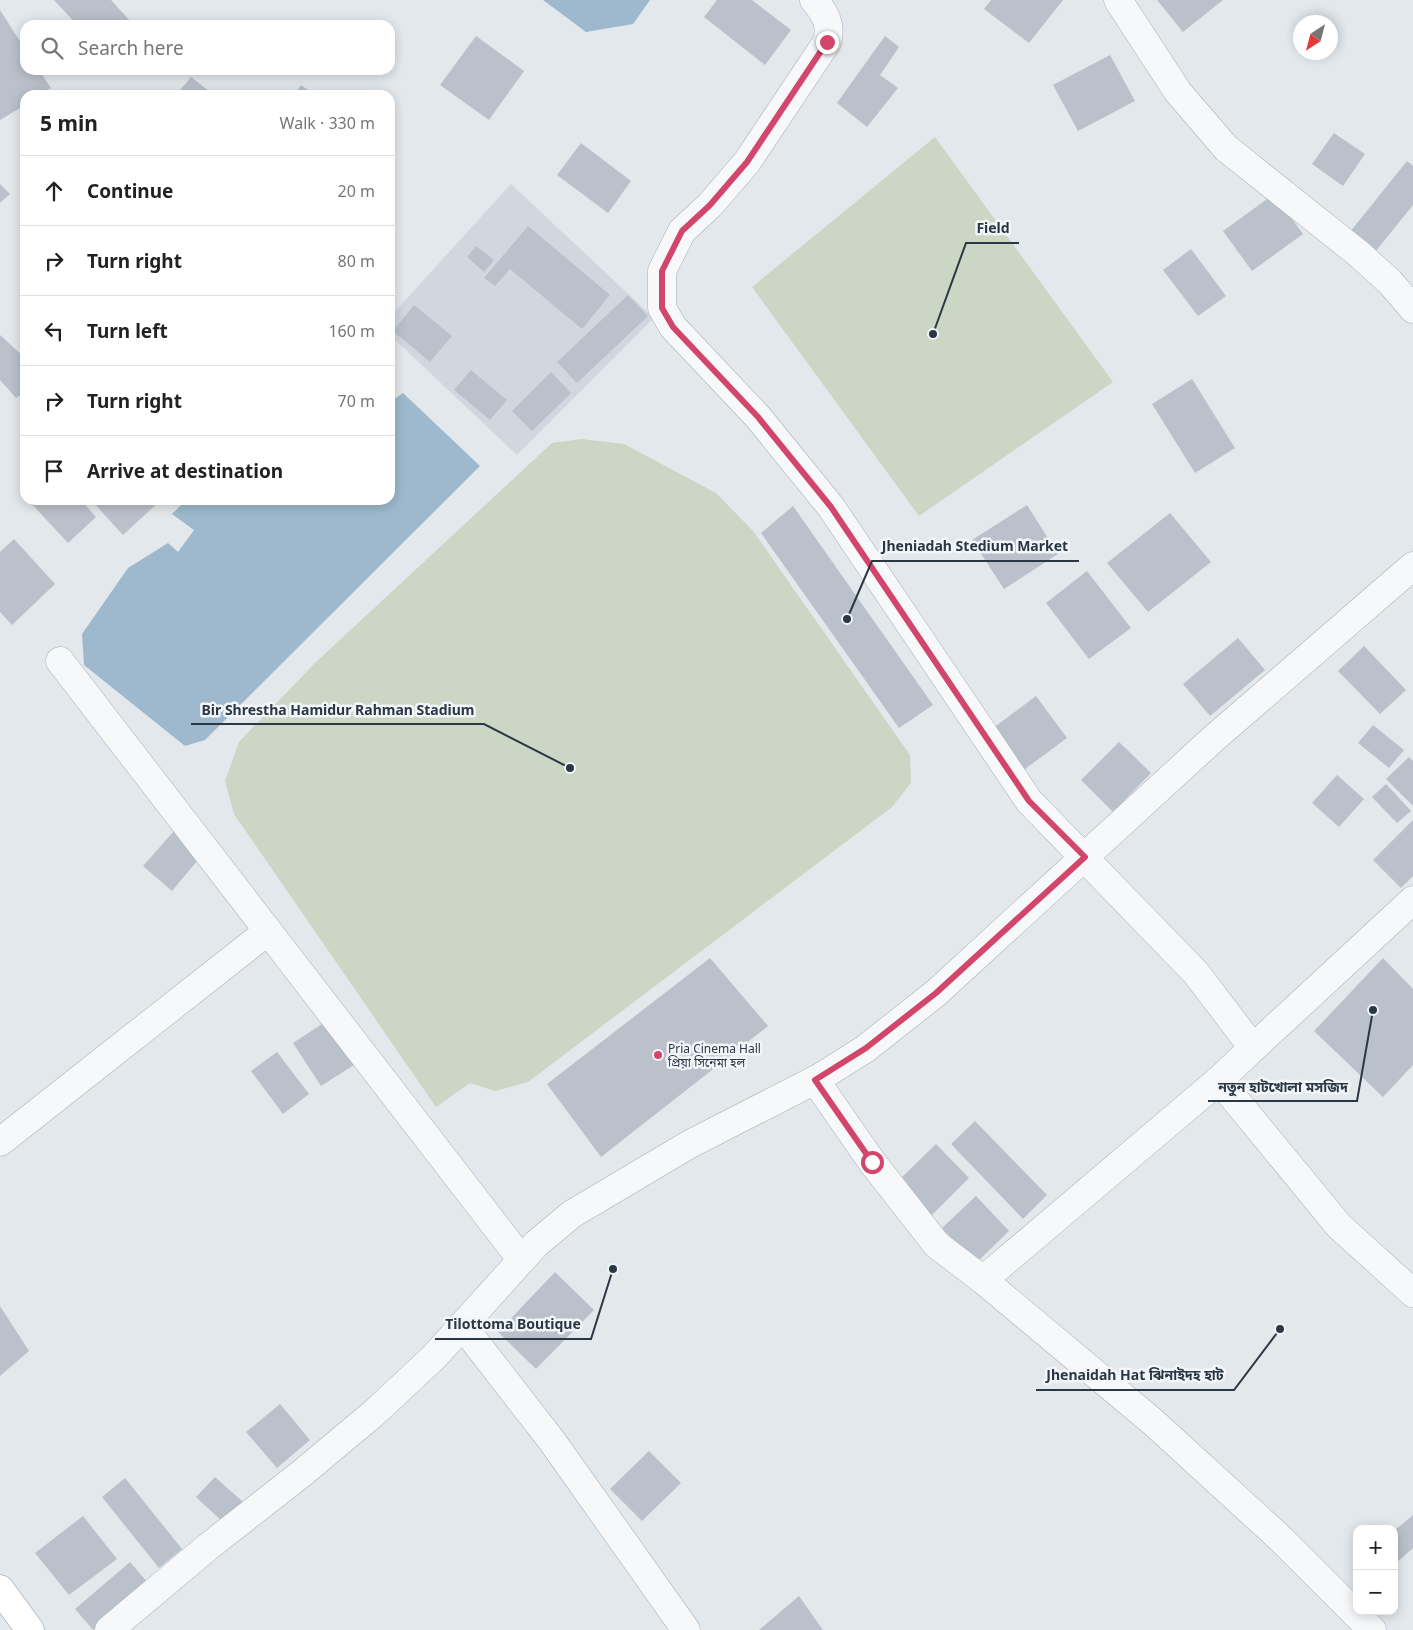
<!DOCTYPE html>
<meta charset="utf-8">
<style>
body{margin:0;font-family:"Noto Sans","Noto Sans Bengali",sans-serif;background:#f2f2f2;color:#222}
.controls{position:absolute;right:15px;bottom:15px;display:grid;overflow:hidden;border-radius:10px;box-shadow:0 2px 12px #0003}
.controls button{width:45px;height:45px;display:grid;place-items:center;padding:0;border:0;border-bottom:1px solid #e0e0e0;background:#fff;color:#222;font:25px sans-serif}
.compass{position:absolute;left:1293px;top:15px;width:45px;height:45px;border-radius:50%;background:#fff;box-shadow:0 2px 12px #0003;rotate:216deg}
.stop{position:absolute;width:15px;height:15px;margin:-11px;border:4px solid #d3466b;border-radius:50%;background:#fff}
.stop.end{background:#d3466b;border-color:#fff;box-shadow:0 1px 5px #0008}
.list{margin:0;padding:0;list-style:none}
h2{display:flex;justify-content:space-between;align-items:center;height:65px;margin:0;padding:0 20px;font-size:21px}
h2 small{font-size:16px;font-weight:400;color:#767676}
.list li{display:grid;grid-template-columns:32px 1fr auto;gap:15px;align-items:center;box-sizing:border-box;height:70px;padding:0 20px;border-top:1px solid #e0e0e0}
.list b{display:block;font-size:19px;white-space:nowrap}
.list em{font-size:16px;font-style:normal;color:#767676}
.icon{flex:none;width:28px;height:28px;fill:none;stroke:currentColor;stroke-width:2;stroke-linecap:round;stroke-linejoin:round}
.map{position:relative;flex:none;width:1413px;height:1630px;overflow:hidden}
.search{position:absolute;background:#fff;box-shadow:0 2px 12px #0003;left:20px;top:20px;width:375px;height:55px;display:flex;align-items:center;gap:12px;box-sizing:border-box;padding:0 18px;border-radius:15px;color:#767676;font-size:19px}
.panel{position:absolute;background:#fff;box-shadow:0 2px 12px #0003;left:20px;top:90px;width:375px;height:415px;border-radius:15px}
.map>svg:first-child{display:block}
.built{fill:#d1d7de}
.green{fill:#cbd6c4}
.water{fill:#9eb9cd}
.building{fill:#bac1ca}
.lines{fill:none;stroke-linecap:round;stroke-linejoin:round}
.minor-casing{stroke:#a8afb7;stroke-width:29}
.highway-casing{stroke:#8a97a3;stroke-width:29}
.minor{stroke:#f7f8fa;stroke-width:28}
.highway{stroke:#fff;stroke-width:28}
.route{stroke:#d3466b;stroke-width:6}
.poi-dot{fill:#d3466b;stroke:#f3f6f9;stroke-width:2}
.labels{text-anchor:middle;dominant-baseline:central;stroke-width:5;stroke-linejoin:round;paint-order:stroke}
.poi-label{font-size:12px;fill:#2a3745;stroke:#f3f6f9;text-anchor:start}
.leader{fill:none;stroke:#2a3745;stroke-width:2}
.callout-dot{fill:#2a3745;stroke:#f3f6f9;stroke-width:2}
.callout-label{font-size:14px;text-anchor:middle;font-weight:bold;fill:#2a3745;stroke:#f3f6f9;stroke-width:5;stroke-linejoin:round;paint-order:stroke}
</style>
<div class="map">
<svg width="1413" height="1630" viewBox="0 0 1413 1630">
<rect width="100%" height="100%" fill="#e3e8ec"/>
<!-- built -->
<polygon class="built" points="511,184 654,318 517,455 390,335 390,317"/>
<!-- green -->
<g class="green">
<polygon points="935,137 1113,382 919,516 752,287"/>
<polygon points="582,439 624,444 716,493 753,531 910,755 911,783 892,807 528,1082 495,1091 470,1083 436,1107 234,814 225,781 239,742 315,663 552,443"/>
</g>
<!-- water -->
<g class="water">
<polygon points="543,0 650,0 633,24 586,32"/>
<polygon points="403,393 480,466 205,740 185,746 84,665 82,634 128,568 168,543 178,552 194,530 172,514 186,500 390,500 390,402"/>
</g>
<!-- building -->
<g class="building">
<polygon points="54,0 111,0 132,23 130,25 77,25"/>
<polygon points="717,0 752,0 791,30 765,65 704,17"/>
<polygon points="991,0 1063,0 1029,43 984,9"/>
<polygon points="1157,0 1223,0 1183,32"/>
<polygon points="0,10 25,49 25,70 39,70 51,88 40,95 25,95 25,105 0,120"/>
<polygon points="476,36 524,71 489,120 440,85"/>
<polygon points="885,36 899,47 880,75 898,88 867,127 837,103"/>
<polygon points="1110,55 1135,101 1078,131 1053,85"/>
<polygon points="191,77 209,91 206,95 176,95"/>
<polygon points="301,85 315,95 294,95"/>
<polygon points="1334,133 1365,154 1343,186 1312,164"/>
<polygon points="581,143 631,181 608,213 557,175"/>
<polygon points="1407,161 1413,166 1413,205 1375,252 1350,232"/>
<polygon points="0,184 10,194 0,203"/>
<polygon points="1274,194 1303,234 1252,271 1223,231"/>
<polygon points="528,226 610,295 582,329 510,269 495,286 484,278"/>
<polygon points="476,246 494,260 484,272 467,257"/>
<polygon points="1191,249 1226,296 1198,316 1163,270"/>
<polygon points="628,295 648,316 577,383 557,362"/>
<polygon points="414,305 452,336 430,362 393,331"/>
<polygon points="0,335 25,358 25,392 16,398 0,380"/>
<polygon points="471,370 507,400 490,420 454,390"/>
<polygon points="551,372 571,393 532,431 512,411"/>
<polygon points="1192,379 1235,448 1195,473 1152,404"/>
<polygon points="28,500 81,500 96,517 68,543"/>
<polygon points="91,500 161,500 123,535"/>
<polygon points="1027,505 1058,554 1004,589 972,540"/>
<polygon points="793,506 933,705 899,728 761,533"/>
<polygon points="1170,513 1211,562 1148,612 1107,563"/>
<polygon points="14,539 55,584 12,625 0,612 0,552"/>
<polygon points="1087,571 1131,628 1089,659 1046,603"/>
<polygon points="1238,638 1265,670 1210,716 1183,684"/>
<polygon points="1364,646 1406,690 1380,714 1338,671"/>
<polygon points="1036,696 1067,738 1021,772 989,731"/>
<polygon points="1373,725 1404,750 1389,768 1358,743"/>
<polygon points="1119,742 1151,773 1113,812 1081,780"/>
<polygon points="1409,757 1413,761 1413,806 1386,779"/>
<polygon points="1337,775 1364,799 1339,827 1312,803"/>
<polygon points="1386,784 1411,811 1397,823 1372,797"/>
<polygon points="1413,820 1413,876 1401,888 1373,860"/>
<polygon points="174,831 202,855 172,891 143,866"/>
<polygon points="710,958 768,1026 601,1157 547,1084"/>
<polygon points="1383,958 1413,989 1413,1065 1383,1097 1314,1031"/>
<polygon points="328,1020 357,1063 321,1086 293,1043"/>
<polygon points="277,1052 309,1094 283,1114 251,1071"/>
<polygon points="975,1121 1047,1195 1023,1219 951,1144"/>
<polygon points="936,1144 969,1178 932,1215 898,1181"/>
<polygon points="976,1196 1009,1231 975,1264 942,1228"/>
<polygon points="555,1272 594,1310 536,1369 498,1332"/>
<polygon points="0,1306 29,1351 0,1376"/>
<polygon points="280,1404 310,1440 277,1468 246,1432"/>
<polygon points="649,1451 681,1483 642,1521 610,1489"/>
<polygon points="215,1477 243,1502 224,1523 196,1497"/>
<polygon points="125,1478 182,1549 159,1568 102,1497"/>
<polygon points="1413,1515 1413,1548 1394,1565 1394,1531"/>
<polygon points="83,1516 117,1559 69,1595 35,1553"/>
<polygon points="130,1562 148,1583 93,1630 75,1609"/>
<polygon points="799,1596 823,1630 759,1630"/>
</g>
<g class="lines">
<defs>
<g id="minor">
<path d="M 814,0 C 825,13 832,25 827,42 L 747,162 L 710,205 L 682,231 L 662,271 L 662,308 L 673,327 L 758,417 L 831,507 L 1029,801 L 1196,973 L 1253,1048 L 1219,1080 L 1339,1226 L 1413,1293"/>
<polyline points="1118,0 1178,92 1226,148 1359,254 1390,282 1413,309"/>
<polyline points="60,661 268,931"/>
<polyline points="1253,1048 1413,900"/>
<polyline points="815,1080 872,1162 937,1245 983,1280 1153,1422 1281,1539 1372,1630"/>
<polyline points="0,1142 268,931 521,1259"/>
<polyline points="983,1280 1219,1080"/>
<polyline points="462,1325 552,1441 686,1630"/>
<polyline points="109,1630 209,1546 301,1474 374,1413 434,1357 536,1244 572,1214 690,1144 819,1078 865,1049 936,993 1213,739 1413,566"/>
</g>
<polyline id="highway" points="0,1589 30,1630"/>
</defs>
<!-- minor casing -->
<use href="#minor" class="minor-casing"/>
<!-- highway casing -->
<use href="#highway" class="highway-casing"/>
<!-- minor -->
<use href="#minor" class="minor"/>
<!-- highway -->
<use href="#highway" class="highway"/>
</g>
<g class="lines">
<!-- route -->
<polyline class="route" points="827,42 747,162 710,205 682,231 662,271 662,308 673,327 758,417 831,507 1029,801 1085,857 936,993 866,1048 815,1080 872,1162"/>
</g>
<!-- markers -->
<circle class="poi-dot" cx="658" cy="1055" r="5"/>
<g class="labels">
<!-- poi labels -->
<g class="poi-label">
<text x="668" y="1048">Pria Cinema Hall<tspan x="668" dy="14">প্রিয়া সিনেমা হল</tspan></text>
</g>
</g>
<!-- callouts -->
<path class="leader" d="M933 334L966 243H1019M847 619L872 561H1079M570 768L484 724H191M1373 1010L1357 1101H1208M613 1269L591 1339H435M1280 1329L1234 1390H1036"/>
<g class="callout-dot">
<circle cx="933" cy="334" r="5"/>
<circle cx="847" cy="619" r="5"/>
<circle cx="570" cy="768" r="5"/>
<circle cx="1373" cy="1010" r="5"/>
<circle cx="613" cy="1269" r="5"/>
<circle cx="1280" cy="1329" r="5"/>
</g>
<g class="callout-label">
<text x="993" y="233">Field</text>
<text x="975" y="551">Jheniadah Stedium Market</text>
<text x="338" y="715">Bir Shrestha Hamidur Rahman Stadium</text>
<text x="1283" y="1092">নতুন হাটখোলা মসজিদ</text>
<text x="513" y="1329">Tilottoma Boutique</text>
<text x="1135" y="1380">Jhenaidah Hat ঝিনাইদহ হাট</text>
</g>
</svg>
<div class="controls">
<button>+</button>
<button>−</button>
</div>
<svg class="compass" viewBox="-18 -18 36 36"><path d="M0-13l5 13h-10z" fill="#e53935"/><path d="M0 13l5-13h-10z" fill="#767676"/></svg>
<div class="stop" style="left:872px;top:1162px"></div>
<div class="stop end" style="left:827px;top:42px"></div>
<div class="search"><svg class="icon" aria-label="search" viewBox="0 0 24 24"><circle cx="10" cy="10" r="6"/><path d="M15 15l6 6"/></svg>Search here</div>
<section class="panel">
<h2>5 min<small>Walk · 330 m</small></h2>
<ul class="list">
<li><svg class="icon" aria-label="ahead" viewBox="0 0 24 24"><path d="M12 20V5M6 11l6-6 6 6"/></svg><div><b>Continue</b></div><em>20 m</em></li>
<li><svg class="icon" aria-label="right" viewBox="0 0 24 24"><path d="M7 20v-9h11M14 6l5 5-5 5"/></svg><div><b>Turn right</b></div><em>80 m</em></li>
<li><svg class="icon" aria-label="left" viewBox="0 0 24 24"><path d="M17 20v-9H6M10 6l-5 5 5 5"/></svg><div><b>Turn left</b></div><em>160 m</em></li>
<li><svg class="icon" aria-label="right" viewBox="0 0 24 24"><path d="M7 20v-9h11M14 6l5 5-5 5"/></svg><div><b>Turn right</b></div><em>70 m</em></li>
<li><svg class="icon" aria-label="arrive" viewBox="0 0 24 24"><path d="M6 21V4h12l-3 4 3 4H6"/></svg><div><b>Arrive at destination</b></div></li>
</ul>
</section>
</div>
